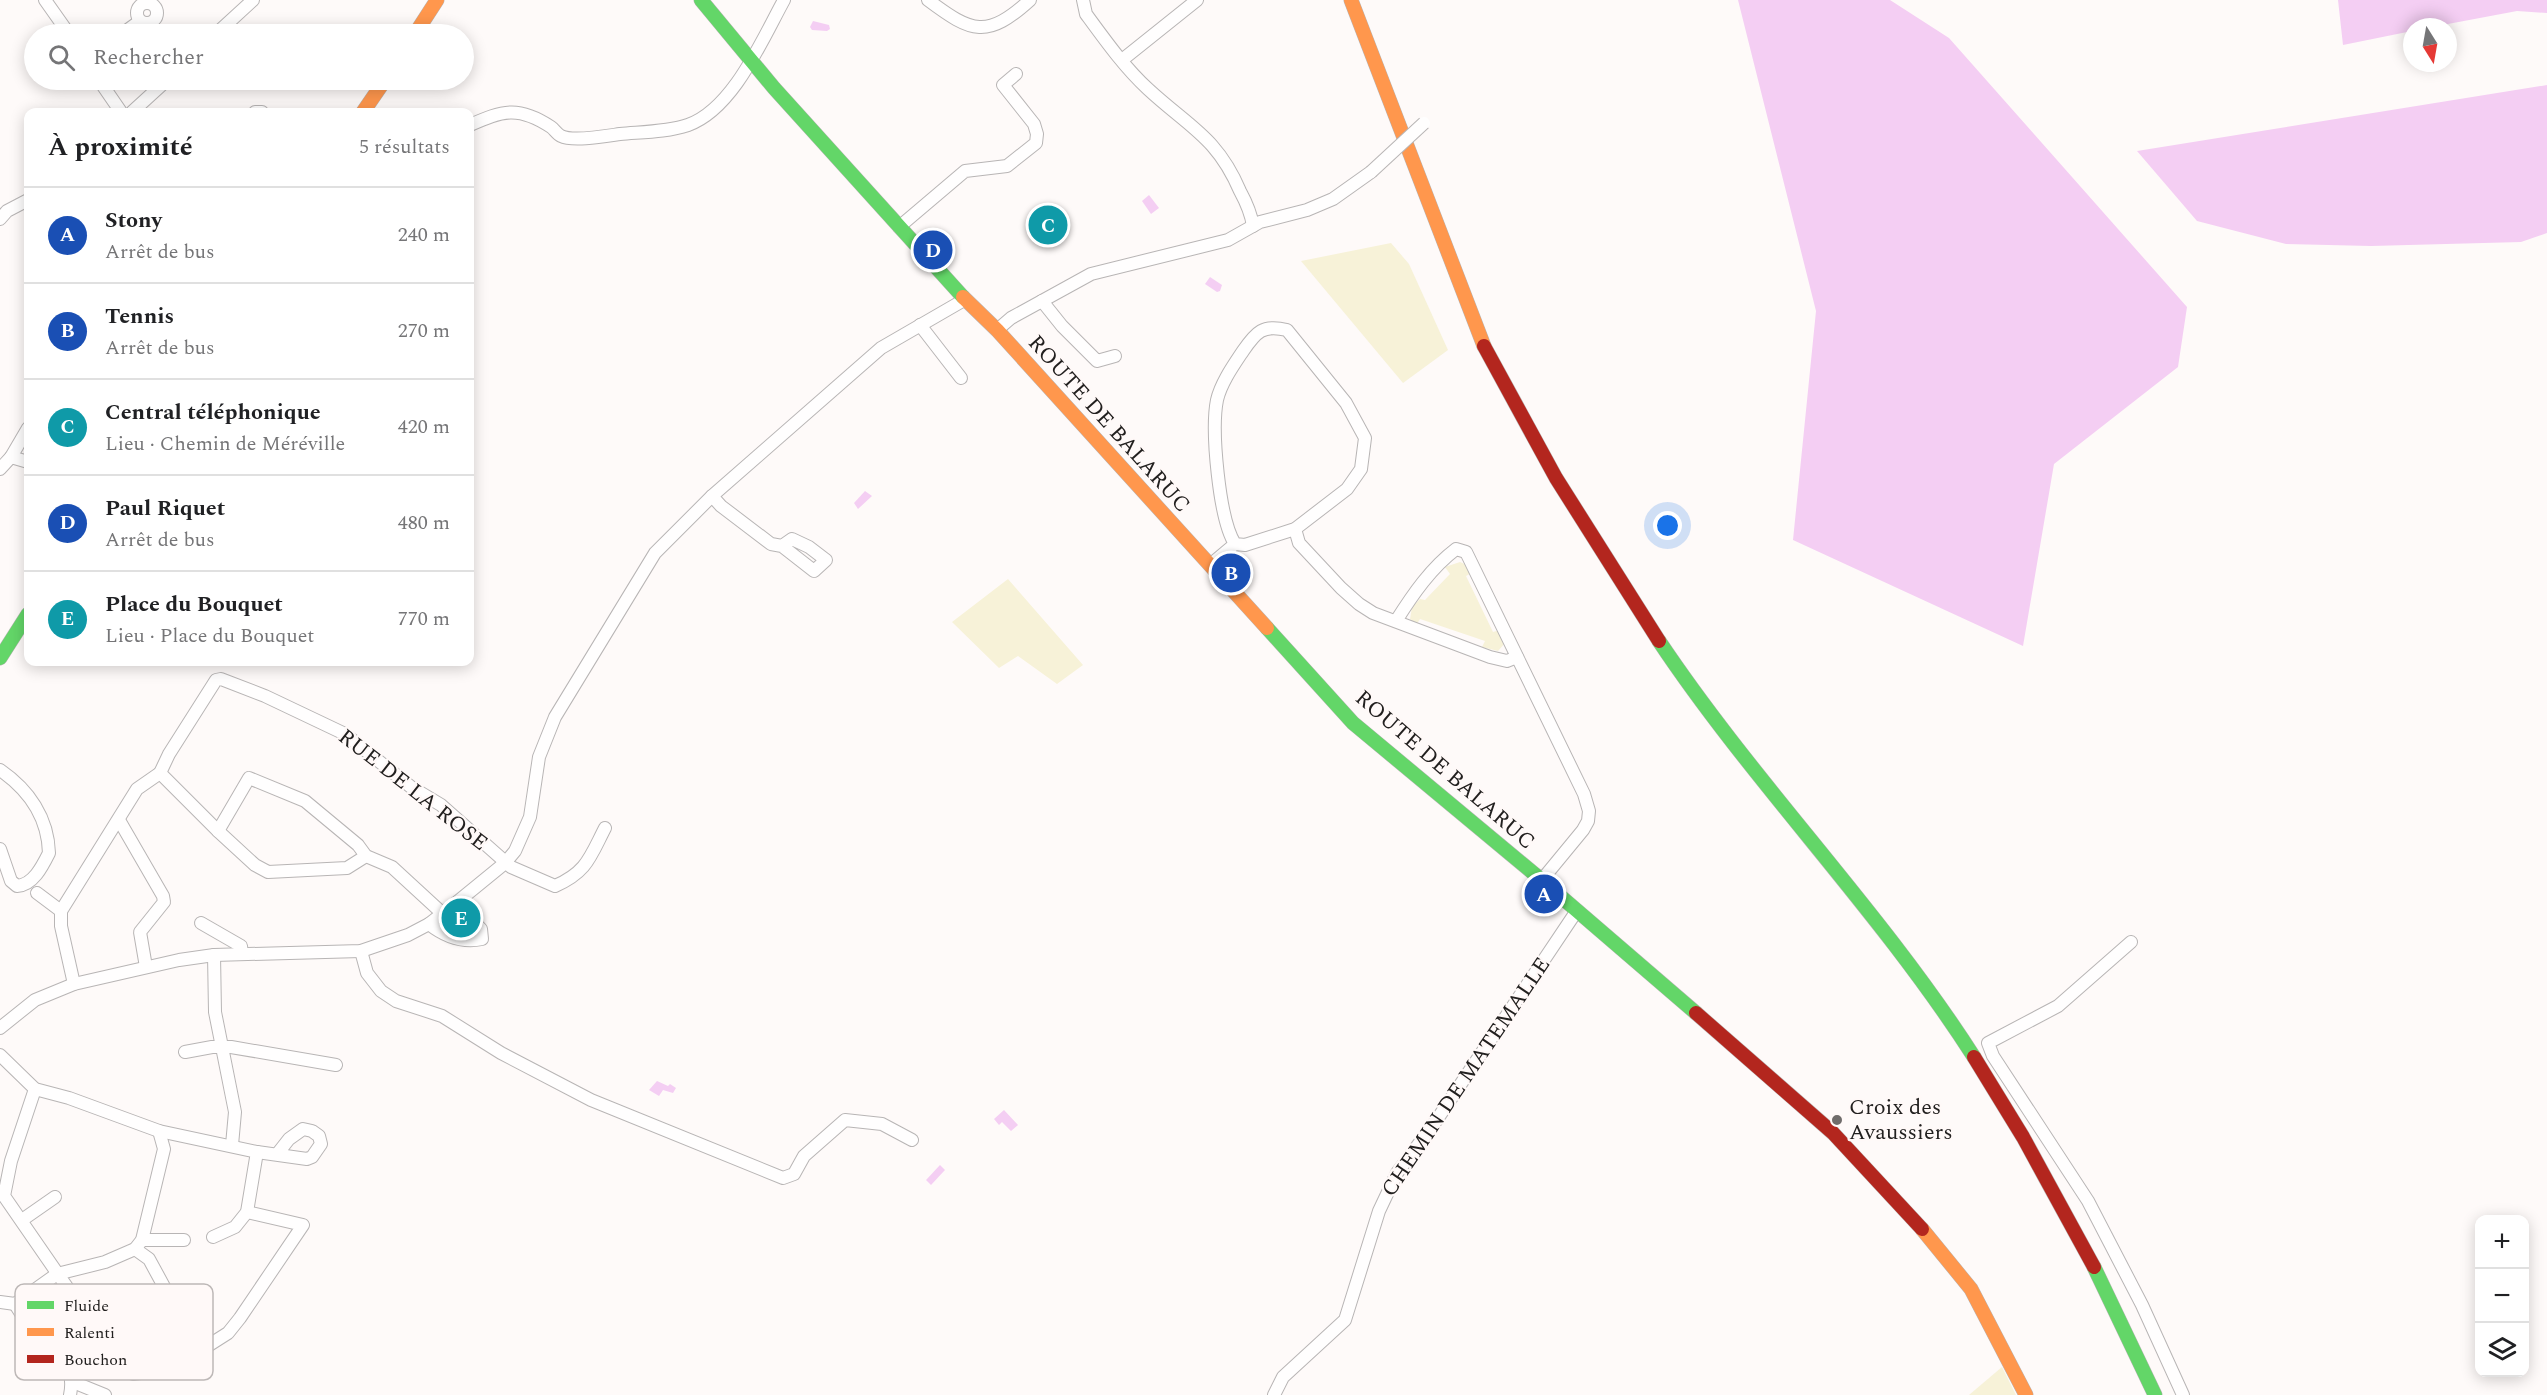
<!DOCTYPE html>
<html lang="fr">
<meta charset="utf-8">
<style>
body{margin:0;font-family:Spectral,serif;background:#f6f6f6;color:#202124}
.controls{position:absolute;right:18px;bottom:18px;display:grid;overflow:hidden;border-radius:12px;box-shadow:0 3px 15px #0003}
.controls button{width:54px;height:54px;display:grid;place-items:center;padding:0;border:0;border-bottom:2px solid #e0e0e0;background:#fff;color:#202124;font:30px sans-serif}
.compass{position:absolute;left:2403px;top:18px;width:54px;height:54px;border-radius:50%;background:#fff;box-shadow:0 3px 15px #0003;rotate:169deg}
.you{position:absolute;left:1668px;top:526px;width:21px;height:21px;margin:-15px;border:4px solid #fff;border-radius:50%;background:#1a73e8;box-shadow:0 0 0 9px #1a73e833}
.badge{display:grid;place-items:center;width:39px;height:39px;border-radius:50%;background:#6f6c6b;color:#fff;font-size:20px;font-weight:700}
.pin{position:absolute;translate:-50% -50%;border:3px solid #fff;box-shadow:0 2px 6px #0006}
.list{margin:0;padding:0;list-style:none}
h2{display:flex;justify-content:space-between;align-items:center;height:78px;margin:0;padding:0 24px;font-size:26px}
h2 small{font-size:20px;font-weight:400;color:#757577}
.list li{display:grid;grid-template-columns:39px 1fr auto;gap:18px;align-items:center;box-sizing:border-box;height:96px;padding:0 24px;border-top:2px solid #e0e0e0}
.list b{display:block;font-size:22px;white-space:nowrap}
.list p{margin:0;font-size:20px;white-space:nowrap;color:#757577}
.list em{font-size:20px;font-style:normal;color:#757577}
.icon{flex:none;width:33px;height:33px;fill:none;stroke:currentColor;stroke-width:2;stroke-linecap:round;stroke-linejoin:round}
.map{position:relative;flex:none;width:2547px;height:1395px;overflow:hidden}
.search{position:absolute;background:#fff;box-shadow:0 3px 15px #0003;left:24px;top:24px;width:450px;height:66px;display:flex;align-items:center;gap:15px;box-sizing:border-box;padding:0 21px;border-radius:33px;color:#757577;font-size:22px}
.panel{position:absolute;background:#fff;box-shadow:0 3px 15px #0003;left:24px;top:108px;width:450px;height:558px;border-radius:12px}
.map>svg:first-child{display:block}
.green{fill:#f7f2d8}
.water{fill:#f4cef3}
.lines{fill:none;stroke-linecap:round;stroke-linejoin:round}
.street-casing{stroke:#b8b5b5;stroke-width:14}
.fast-casing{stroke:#b8b5b5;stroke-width:15}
.slow-casing{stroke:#b8b5b5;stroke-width:15}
.jam-casing{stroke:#b8b5b5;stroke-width:15}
.street{stroke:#fffefe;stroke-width:12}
.fast{stroke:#63d668;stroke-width:14}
.slow{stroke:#ff974d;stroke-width:14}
.jam{stroke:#b3261e;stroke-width:14}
.street-bridge-casing{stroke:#b8b5b5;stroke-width:14;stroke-linecap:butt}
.street-bridge{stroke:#fffefe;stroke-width:12}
.poi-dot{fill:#6f6c6b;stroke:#fff9f8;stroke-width:2}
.labels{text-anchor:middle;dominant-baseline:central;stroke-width:4.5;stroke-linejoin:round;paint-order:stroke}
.street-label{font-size:22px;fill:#22201f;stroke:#fff9f8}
.poi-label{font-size:22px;fill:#22201f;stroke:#fff9f8;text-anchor:start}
.key{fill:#fff9f8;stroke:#bdb8b7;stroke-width:1.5}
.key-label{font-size:16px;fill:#22201f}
</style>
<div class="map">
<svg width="2547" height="1395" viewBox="0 0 2547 1395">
<rect width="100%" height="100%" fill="#fefaf9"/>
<!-- green -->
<g class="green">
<polygon points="1391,243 1409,264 1448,350 1403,383 1301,261"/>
<polygon points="1460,562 1469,566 1473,572 1466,576 1493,632 1500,630 1505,643 1498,651 1482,647 1485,641 1420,619 1416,625 1410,619 1412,607 1420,599 1425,600 1450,574 1445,567"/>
<polygon points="1008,579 1083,665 1057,684 1018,656 999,668 952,622"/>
<polygon points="2002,1367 2016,1395 1969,1395"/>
</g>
<!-- water -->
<g class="water">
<polygon points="1738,0 1890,0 1949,38 2187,307 2178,367 2054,464 2023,646 1793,540 1816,311"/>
<polygon points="2338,0 2547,0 2547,13 2517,11 2432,27 2412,27 2412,31 2343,45"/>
<polygon points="813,21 829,25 830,29 827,31 812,30 810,27"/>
<polygon points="2547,85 2547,233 2521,242 2371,246 2286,244 2197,221 2137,151"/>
<polygon points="1149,195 1159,208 1151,214 1142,201"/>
<polygon points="1210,277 1222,285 1220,291 1217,292 1205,284"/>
<polygon points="865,491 872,496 858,509 854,503"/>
<polygon points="657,1081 668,1086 670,1084 676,1088 673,1093 663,1090 659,1096 649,1090"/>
<polygon points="1004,1110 1018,1125 1011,1131 1002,1122 999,1125 994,1119"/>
<polygon points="940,1165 945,1170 931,1185 926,1180"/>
</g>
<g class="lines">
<defs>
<g id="street">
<polyline points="45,0 69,34"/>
<path d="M 928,0 C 972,33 987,39 1030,0"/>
<path d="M 1083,0 L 1086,14 C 1105,40 1125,68 1148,89 C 1189,127 1217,137 1240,191 C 1246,202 1251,213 1253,226"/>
<circle cx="147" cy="13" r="10"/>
<polyline points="122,34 140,21"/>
<polyline points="216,34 253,0"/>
<polyline points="1122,60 1197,0"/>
<polyline points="99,80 121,112"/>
<polyline points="132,112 167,80"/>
<polyline points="255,112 262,112"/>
<path d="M 470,125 C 502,111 518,105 551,127 C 554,129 557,134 561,136 C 573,142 606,136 620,134 C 642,132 667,132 688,125 C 733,109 762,40 784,0"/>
<polyline points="0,219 7,211 28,200"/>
<polyline points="899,227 965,171 1007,166 1036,143 1037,134 1034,124 1003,85 1016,74"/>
<polyline points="1042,301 1062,326 1097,361 1115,356"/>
<polyline points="920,325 961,378"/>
<polyline points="997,330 1011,318 1091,274 1228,240 1260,222 1307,210 1333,199 1371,172"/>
<polyline points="11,457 28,462"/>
<polyline points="0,469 11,457 28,428"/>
<polyline points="712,496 721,506 771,544 782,546 814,571 826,560 809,547 792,539 782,546"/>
<polyline points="1295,529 1299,543 1341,588 1359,604 1373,613 1490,657 1507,661 1517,657"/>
<path d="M 1210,565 L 1235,544 L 1245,545 L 1295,529 L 1347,489 L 1361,469 L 1365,438 L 1346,403 L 1287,330 C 1263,324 1256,332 1243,351 C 1233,366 1221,383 1217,400 C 1211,430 1219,519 1235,544"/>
<path d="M 1396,621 C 1413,594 1431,568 1456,549 L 1466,552 L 1584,794 L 1589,811 L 1588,821 L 1583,830 L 1541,881"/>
<path d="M 0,770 C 29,790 48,818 49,853 C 42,867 33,885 17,886 L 11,881 L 0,849"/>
<polyline points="119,820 163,896 164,902 140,932 146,967"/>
<polyline points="218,831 249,778 305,801 358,845 366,856 392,867 442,913"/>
<path d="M 366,856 L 347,868 L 268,872 L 255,865 L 218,831 L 160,773 L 169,754 L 216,680 L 221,679 L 265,696 L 345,734 L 411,787 L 441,805 L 511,867 L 555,886 C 587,872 590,857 605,828"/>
<polyline points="37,893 61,911"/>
<polyline points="201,923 241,946 242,954"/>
<path d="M 429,924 C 444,936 462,943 482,939 L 481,929 L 456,903"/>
<polyline points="2131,942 2058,1006 1988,1043 1993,1056 2088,1201 2142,1305 2183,1395"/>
<polyline points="361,951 367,973 381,991 396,1001 442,1016 501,1053 591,1100 783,1178 794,1174 804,1156 845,1120 882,1124 912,1140"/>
<polyline points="214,955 215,1012 235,1112 232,1145"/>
<polyline points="74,984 61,926 61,911 137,789 160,773"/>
<polyline points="0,1028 35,1000 74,984 179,960 214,955 361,951 408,935 429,924 456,903 505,863 515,851 530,817 539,757 555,717 655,553 712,496 881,348 964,300"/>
<polyline points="185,1052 212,1047 231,1047 336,1065"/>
<polyline points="0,1055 35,1089 69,1098 159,1131 257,1152 307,1159 312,1157 321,1144 319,1136 312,1131 303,1129 289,1139 278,1153"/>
<polyline points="35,1089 11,1161 4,1196 71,1293 112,1360 122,1369 133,1374 155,1371 184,1361 228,1333 240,1318 303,1225 247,1212"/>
<polyline points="22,1220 55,1197"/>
<polyline points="213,1237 235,1227 247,1212 257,1152"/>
<polyline points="142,1240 184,1240"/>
<polyline points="135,1249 149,1259 168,1294 144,1313 151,1326 176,1307 168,1294"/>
<polyline points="0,1302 15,1304 57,1274 105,1262 135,1249 142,1240 164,1149 159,1131"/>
<path d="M 15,1304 C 20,1312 25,1321 32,1328 C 53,1348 77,1362 70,1395"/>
<polyline points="73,1382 105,1395"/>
<polyline points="1274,1395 1283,1377 1345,1320 1379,1211 1397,1173 1436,1121 1576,912"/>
</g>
<g id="fast">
<polyline points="701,0 774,88 963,297"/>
<polyline points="1267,628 1353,723 1538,877 1696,1013"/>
<path d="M 1659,641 C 1756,786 1880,910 1974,1057"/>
<polyline points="0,658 28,614"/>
<polyline points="2094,1267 2155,1395"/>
</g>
<g id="slow">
<polyline points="1351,0 1484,346"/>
<polyline points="415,34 437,0"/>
<polyline points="363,112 385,80"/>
<polyline points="963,297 997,330 1267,628"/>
<polyline points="1922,1229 1971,1289 2026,1395"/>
</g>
<g id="jam">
<polyline points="1484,346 1556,478 1659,641"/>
<polyline points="1696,1013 1833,1133 1922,1229"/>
<polyline points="1974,1057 2023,1137 2094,1267"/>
</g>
</defs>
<!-- street casing -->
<use href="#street" class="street-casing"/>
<!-- fast casing -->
<use href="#fast" class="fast-casing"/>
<!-- slow casing -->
<use href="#slow" class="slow-casing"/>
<!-- jam casing -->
<use href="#jam" class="jam-casing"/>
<!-- street -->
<use href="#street" class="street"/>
<!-- fast -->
<use href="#fast" class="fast"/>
<!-- slow -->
<use href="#slow" class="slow"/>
<!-- jam -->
<use href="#jam" class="jam"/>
<defs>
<polyline id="street-bridge" points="1371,172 1424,123"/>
</defs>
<!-- street-bridge casing -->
<use href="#street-bridge" class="street-bridge-casing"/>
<!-- street-bridge -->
<use href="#street-bridge" class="street-bridge"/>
</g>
<!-- markers -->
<circle class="poi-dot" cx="1837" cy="1120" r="6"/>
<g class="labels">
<!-- street labels -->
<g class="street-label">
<text transform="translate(1109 424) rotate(48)">ROUTE DE BALARUC</text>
<text transform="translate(1445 770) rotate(41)">ROUTE DE BALARUC</text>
<text transform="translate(413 790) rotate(38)">RUE DE LA ROSE</text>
<text transform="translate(1466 1077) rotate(-56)">CHEMIN DE MATEMALLE</text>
</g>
<!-- poi labels -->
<g class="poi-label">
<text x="1849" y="1107">Croix des<tspan x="1849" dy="25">Avaussiers</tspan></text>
</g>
</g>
<!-- legend -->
<rect x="15" y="1284" width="198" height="96" rx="9" class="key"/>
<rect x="27" y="1301" width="27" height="8" fill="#63d668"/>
<rect x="27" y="1328" width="27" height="8" fill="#ff974d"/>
<rect x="27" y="1355" width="27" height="8" fill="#b3261e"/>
<g class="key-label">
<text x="64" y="1311">Fluide</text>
<text x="64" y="1338">Ralenti</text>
<text x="64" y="1365">Bouchon</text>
</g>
</svg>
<div class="controls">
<button>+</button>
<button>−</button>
<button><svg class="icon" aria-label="layers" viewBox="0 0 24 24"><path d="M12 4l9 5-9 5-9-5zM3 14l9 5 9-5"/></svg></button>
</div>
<svg class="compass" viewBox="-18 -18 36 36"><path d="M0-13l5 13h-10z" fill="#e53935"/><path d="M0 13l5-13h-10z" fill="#757577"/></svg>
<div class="you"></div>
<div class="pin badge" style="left:1544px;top:894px;background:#1a4fb4">A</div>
<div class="pin badge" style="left:1231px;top:573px;background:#1a4fb4">B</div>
<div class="pin badge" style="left:1048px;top:225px;background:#0f9aa8">C</div>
<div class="pin badge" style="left:933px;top:250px;background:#1a4fb4">D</div>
<div class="pin badge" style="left:461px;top:918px;background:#0f9aa8">E</div>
<div class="search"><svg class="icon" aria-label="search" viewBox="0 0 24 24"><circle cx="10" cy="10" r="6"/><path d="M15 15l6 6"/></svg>Rechercher</div>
<section class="panel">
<h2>À proximité<small>5 résultats</small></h2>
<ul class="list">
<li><span class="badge" style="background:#1a4fb4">A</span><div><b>Stony</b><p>Arrêt de bus</p></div><em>240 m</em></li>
<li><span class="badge" style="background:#1a4fb4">B</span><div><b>Tennis</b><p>Arrêt de bus</p></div><em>270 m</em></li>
<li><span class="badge" style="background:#0f9aa8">C</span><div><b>Central téléphonique</b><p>Lieu · Chemin de Méréville</p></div><em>420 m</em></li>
<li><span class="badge" style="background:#1a4fb4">D</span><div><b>Paul Riquet</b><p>Arrêt de bus</p></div><em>480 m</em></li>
<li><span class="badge" style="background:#0f9aa8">E</span><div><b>Place du Bouquet</b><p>Lieu · Place du Bouquet</p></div><em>770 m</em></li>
</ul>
</section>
</div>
